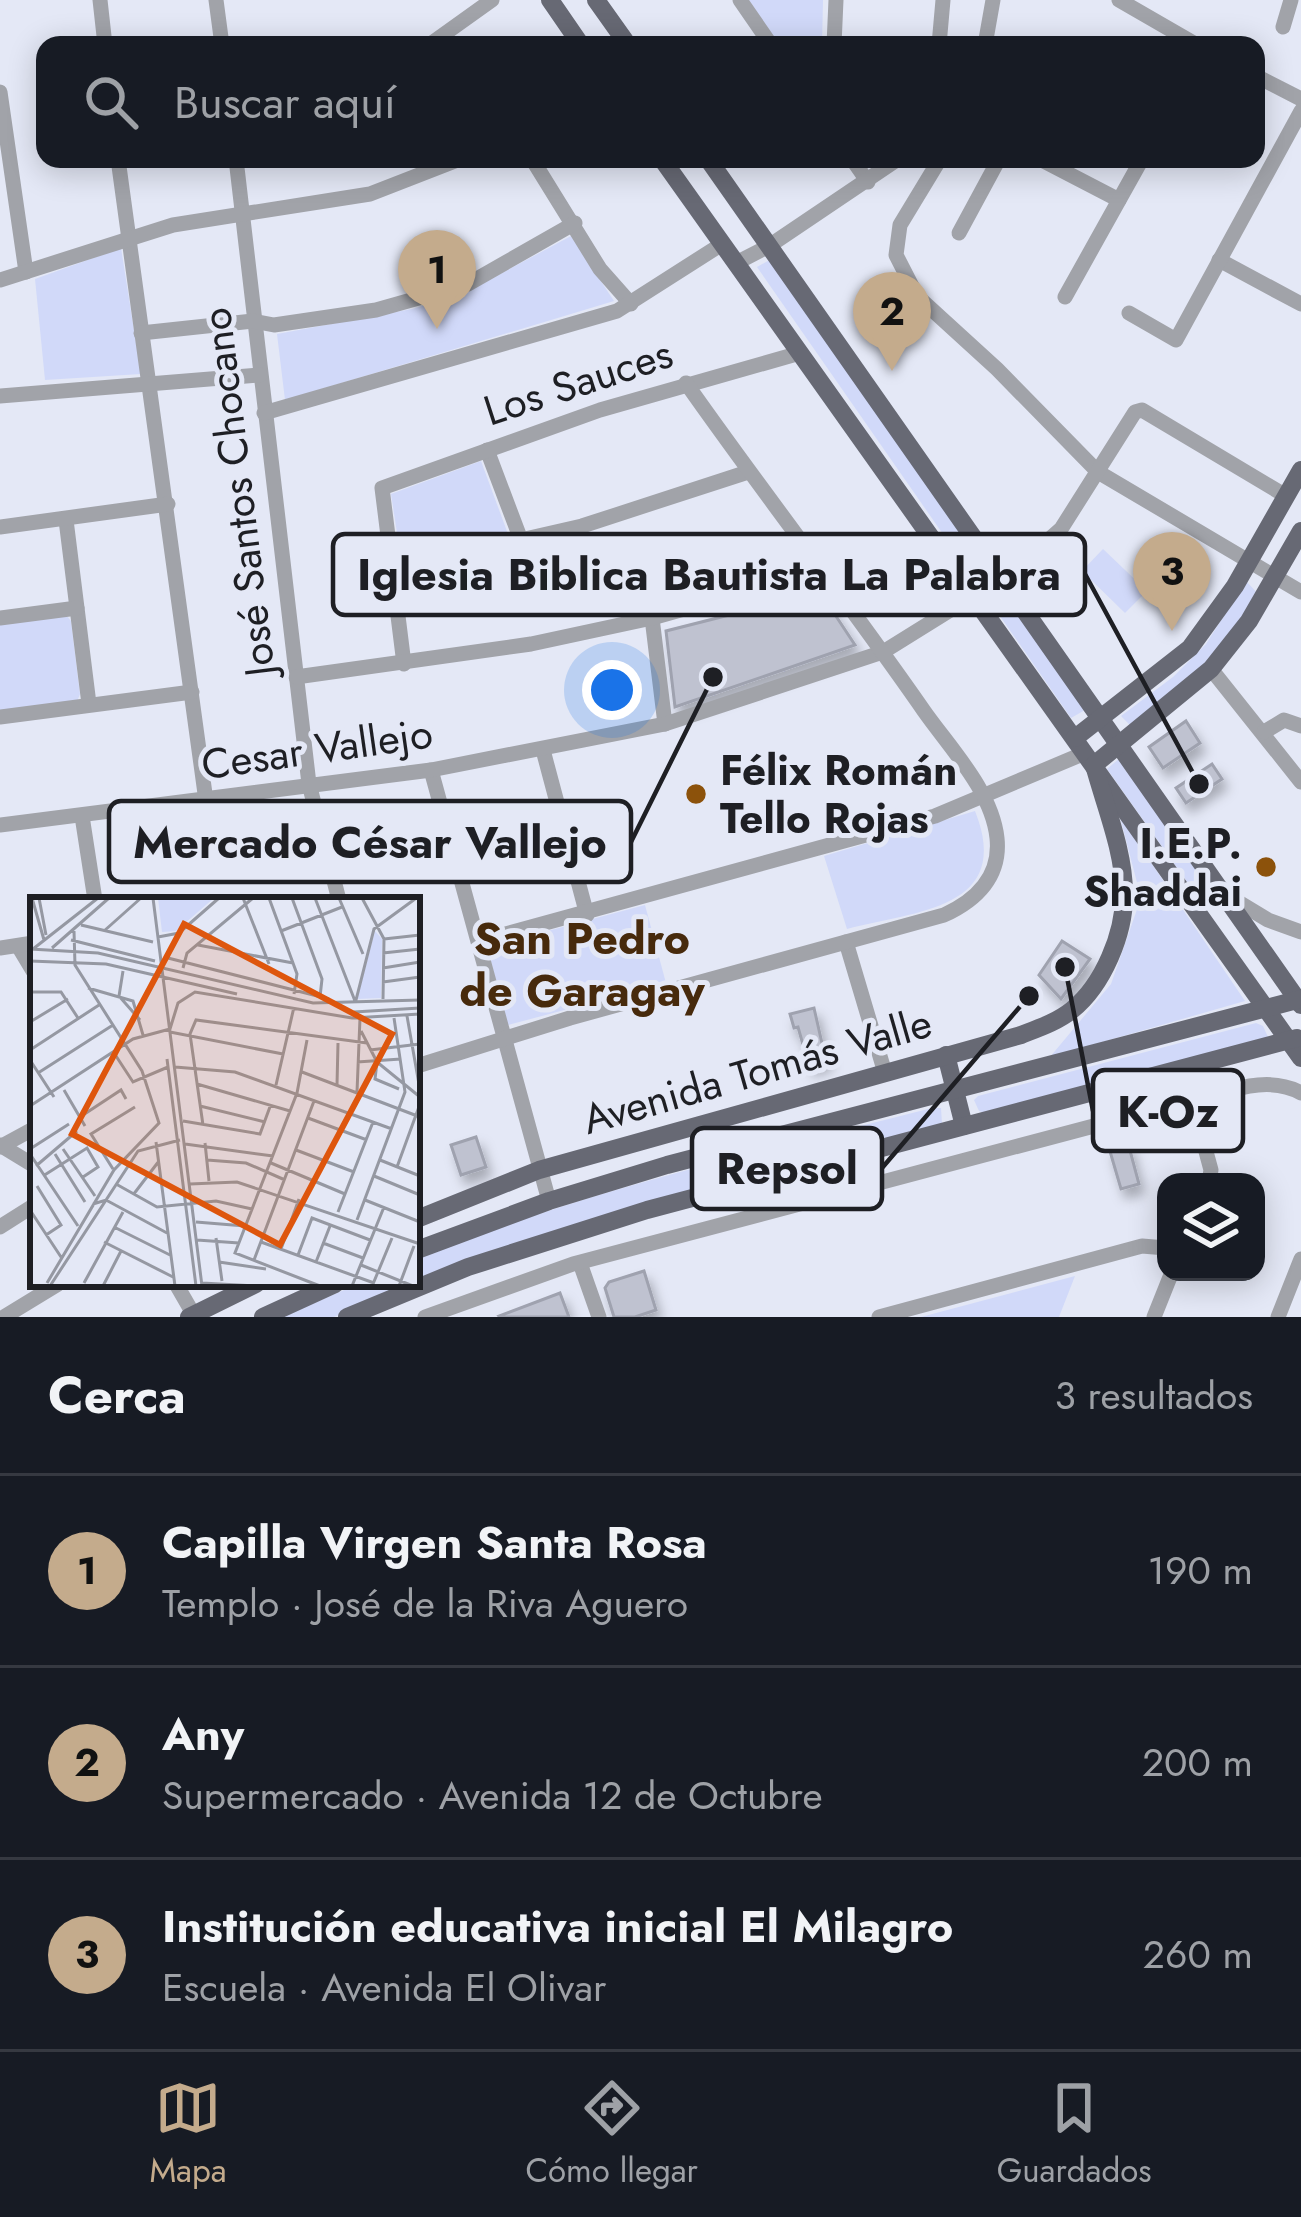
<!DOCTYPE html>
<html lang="es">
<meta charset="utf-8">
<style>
body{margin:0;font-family:Jost,sans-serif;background:#20242c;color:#f1f3f6}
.controls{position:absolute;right:36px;bottom:36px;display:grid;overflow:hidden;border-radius:24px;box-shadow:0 6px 30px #0003}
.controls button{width:108px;height:108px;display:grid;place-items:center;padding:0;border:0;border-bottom:3px solid #363941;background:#171b24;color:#f1f3f6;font:60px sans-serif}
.you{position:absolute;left:612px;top:690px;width:42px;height:42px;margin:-30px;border:9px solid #fff;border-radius:50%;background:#1a73e8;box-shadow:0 0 0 18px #1a73e833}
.badge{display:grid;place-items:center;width:78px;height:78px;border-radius:50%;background:#c4ab8c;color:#111;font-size:39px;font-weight:700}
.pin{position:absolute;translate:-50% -99px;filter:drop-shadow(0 3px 6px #0008)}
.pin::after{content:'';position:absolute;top:63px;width:42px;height:36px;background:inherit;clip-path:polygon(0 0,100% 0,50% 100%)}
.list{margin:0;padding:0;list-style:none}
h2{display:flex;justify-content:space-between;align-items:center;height:156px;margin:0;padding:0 48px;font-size:51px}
h2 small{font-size:39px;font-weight:400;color:#9ea1a6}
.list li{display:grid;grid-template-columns:78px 1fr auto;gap:36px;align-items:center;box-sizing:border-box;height:192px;padding:0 48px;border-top:3px solid #363941}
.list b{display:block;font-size:45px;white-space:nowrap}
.list p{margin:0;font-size:39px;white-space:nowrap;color:#9ea1a6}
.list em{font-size:39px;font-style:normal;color:#9ea1a6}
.icon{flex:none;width:66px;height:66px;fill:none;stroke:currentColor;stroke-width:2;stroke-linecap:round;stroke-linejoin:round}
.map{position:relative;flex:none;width:1301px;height:1317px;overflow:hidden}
.search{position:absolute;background:#171b24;box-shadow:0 6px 30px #0003;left:36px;right:36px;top:36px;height:132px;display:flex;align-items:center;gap:30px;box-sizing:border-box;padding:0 42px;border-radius:24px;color:#9ea1a6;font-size:45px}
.sheet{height:732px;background:#171b24}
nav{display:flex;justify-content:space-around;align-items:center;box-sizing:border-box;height:168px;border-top:3px solid #363941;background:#171b24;font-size:33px;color:#9ea1a6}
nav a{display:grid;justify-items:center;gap:6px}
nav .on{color:#c4ab8c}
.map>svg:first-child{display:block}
.green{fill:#d1d9f9}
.building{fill:#bfc2d0;stroke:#9fa2af;stroke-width:3;filter:url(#shadow)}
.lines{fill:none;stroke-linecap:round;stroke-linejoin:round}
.minor{stroke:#a1a3a9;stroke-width:15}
.major{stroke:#676974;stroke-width:18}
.poi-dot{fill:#8c520b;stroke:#e4e8f6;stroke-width:4.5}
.labels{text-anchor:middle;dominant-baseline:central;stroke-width:10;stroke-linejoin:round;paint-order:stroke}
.street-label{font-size:42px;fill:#1e1f24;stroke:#e4e8f6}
.poi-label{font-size:42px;font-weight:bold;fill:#1e1f24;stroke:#e4e8f6;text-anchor:start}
.neighbourhood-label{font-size:45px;font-weight:bold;fill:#472a0c;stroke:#e4e8f6}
.inset-road{fill:none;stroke:#9598a2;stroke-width:3}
.view{fill:#de560d;fill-opacity:0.15;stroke:#de560d;stroke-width:6}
.inset-edge{fill:none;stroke:#1e1f24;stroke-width:6}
.leader{fill:none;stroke:#1e1f24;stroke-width:4.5}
.callout-dot{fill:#1e1f24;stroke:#e4e8f6;stroke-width:4.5}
.callout{fill:#e4e8f6;stroke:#1e1f24;stroke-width:4.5}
.callout-label{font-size:45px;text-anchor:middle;font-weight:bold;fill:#1e1f24}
</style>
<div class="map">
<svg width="1301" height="1317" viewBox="0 0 1301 1317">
<defs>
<filter id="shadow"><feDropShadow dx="5" dy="9" stdDeviation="6" flood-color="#0004"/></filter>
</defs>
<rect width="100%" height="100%" fill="#e4e8f6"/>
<!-- green -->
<g class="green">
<polygon points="749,0 823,0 822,45 779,45"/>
<polygon points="571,236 614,301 285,400 277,334 412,309 463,294"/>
<polygon points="121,248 141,374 45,380 35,279"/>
<polygon points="773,258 1085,710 1071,718 757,267"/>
<polygon points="481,461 508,534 400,552 391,494"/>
<polygon points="1103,549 1147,591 1125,613 1082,571"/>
<polygon points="1246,581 1260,596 1201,672 1133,728 1121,716 1173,677 1206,644"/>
<polygon points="66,615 71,621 80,694 76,704 0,712 0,622"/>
<polygon points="1120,758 1208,884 1195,893 1107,769"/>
<path d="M 975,811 C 1014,909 916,911 847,929 L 824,856 Z"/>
<polygon points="1120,817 1245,1001 1050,1057 1111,984 1141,898"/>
<polygon points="645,905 666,983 508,1025 487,947"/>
<polygon points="1256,1023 1263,1026 1268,1037 988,1114 979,1111 974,1100 978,1096"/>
<path d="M 932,1108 L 941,1108 L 942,1124 L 417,1283 L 417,1259 C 583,1190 759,1152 932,1108 Z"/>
<polygon points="1075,1276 1059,1317 921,1317"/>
<polygon points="358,1284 413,1284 334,1317 282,1317"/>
</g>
<!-- building -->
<g class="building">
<polygon points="820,592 855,645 675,707 666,631"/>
<polygon points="1186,721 1200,743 1163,768 1149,747"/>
<polygon points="1212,764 1222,779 1186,803 1176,788"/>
<polygon points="1062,941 1090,959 1061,999 1039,975"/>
<polygon points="814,1008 826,1061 809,1066 798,1027 794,1028 790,1014"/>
<polygon points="476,1137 486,1167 461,1175 451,1145"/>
<polygon points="1128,1143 1139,1184 1121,1189 1109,1148"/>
<polygon points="644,1271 656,1310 635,1317 614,1317 605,1288 609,1282"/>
<polygon points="560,1293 569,1317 500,1317 499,1316"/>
</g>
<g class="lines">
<!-- minor -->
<g class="minor">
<polyline points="100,0 105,45"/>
<polyline points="216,0 222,45"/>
<polyline points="740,0 771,45"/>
<polyline points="1119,0 1197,45"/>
<polyline points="1283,27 1291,0"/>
<polyline points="429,45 492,0"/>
<polyline points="834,45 836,0"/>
<polyline points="939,45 943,0"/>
<polyline points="985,45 993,0"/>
<polyline points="1258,77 1301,99"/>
<polyline points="0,92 26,272"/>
<polyline points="118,159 206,801"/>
<polyline points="236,159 309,784 339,900"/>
<polyline points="532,159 600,269 631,304"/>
<polyline points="852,159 868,182"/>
<polyline points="940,159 900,225 896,255 917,296 997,369 1098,472 1301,592"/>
<polyline points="1040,159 1119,200"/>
<polyline points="959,233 999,159"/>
<polyline points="1219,260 1301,304"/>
<polyline points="736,263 769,246 898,159"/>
<polyline points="0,280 173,225 370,194 460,159"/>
<polyline points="1065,297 1142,159"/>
<polyline points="1129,313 1176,340 1301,111"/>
<polyline points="141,333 253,321 274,325 376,310 468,284 575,223"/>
<polyline points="0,396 260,375"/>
<polyline points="264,413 617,311 722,244"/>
<polyline points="487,450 521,540"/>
<polyline points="66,520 89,704"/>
<polyline points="0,527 168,504"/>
<polyline points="391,560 508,543 582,526 748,472"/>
<polyline points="1004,579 1061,529 1135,412 1142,410 1286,496"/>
<polyline points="0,618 77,608"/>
<polyline points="652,618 665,724"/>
<polyline points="404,664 382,488 600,410 800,353"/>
<polyline points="1211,669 1301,782"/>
<polyline points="296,677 531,644 652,618 823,570"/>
<polyline points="0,717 192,692"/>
<polyline points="1264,732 1284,720 1301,726"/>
<polyline points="543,750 587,915"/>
<polyline points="431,770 549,1201"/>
<polyline points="82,816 95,900"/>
<polyline points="0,825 431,770 665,724 883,652 973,596"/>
<polyline points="1225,894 1268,920 1301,932"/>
<polyline points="480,941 935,816 1085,753"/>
<polyline points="846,942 885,1073"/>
<polyline points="18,946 33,971"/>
<polyline points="0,948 33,943"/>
<path d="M 417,1066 L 570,1018 L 944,915 C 977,900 1001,876 997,838 C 992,791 950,748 924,711 C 847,600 764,494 686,383"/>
<polyline points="1192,1100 1211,1170 1209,1182"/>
<polyline points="0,1145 33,1165"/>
<polyline points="0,1147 33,1129"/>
<polyline points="0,1227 33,1206"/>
<polyline points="580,1263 599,1317"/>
<polyline points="176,1284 195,1317"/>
<polyline points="4,1317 58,1284"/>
<path d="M 425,1317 L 573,1264 L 1192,1100 C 1227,1092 1268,1074 1301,1093"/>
<polyline points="879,1317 1142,1246 1166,1248"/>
<polyline points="1154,1317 1172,1272"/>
<polyline points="1278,1317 1301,1259"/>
</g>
<!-- major -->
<g class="major">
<polyline points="550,0 581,45"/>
<polyline points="596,0 628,45"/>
<polyline points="662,159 1301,1058"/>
<polyline points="708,159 1301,1005"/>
<polyline points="1075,738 1190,648 1235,586 1301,470"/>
<polyline points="946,1055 964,1126"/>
<path d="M 417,1219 L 539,1170 L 1021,1035 C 1039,1028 1057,1022 1072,1010 C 1103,985 1125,933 1124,893 C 1124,851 1105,806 1094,765 L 1211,669 L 1249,621 L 1301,531"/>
<polyline points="417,1250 549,1201 667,1165 1301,999"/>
<polyline points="189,1317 256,1284"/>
<polyline points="263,1317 335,1284"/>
<polyline points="347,1317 468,1267 647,1210 1297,1038"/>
</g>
</g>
<!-- markers -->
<g class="poi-dot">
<circle cx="696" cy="794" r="12"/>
<circle cx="1266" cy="867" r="12"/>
</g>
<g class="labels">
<!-- street labels -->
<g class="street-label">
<text transform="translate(578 382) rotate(-18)">Los Sauces</text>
<text transform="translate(238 492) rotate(-97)">José Santos Chocano</text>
<text transform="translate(317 749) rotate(-8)">Cesar Vallejo</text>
<text transform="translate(757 1071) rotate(-16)">Avenida Tomás Valle</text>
</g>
<!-- poi labels -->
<g class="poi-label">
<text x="720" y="770">Félix Román<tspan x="720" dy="48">Tello Rojas</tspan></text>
<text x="1242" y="843" text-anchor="end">I.E.P.<tspan x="1242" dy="48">Shaddai</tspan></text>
</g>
<!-- neighbourhood labels -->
<g class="neighbourhood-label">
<text x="582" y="938">San Pedro<tspan x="582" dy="52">de Garagay</tspan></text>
</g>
</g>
<!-- overview -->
<g transform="translate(30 897)">
<rect width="390" height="390" fill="#e4e8f6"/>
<path d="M 128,1 L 184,1 L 146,34 L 132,35 ZM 345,34 L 352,42 L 351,101 L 327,102 Z" fill="#d1d9f9"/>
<path class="inset-road" d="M 2,1 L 14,43M 9,1 L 16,38M 123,1 L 172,389M 213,1 L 239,67M 239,1 L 267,77 L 264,97M 262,1 L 292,82 L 290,100M 285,1 L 325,104M 309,1 L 333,57M 332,1 L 354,42M 51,28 L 123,45M 74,34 L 111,1M 251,34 L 312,10M 128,40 L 149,36 L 189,1M 354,42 L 390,38M 41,43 L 125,64M 168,48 L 263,66M 22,51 L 79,1M 0,52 L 68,56 L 283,106 L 390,103M 3,52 L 68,1M 353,56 L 390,52M 134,60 L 299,102M 0,64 L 76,67 L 207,97M 153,71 L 157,56 L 223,1M 353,71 L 390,65M 93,74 L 89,99 L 110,123M 353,85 L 390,80M 58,91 L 103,104 L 113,138M 0,95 L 31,95 L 48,121M 353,102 L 354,42M 326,103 L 344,32 L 385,2M 324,115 L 390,111M 377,119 L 390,193M 0,125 L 38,102M 331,134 L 347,165 L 390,200M 140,135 L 253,157M 277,143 L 267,196 L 205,356 L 290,389M 0,153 L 69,108M 340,153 L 390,147M 86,159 L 103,185 L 138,170M 137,162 L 166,389M 0,163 L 24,200M 327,165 L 371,162M 347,165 L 345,182 L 369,192M 145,170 L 205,175 L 362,232M 272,175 L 390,220M 8,176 L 83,128M 167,187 L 260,214M 246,188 L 264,110M 307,188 L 308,146M 34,193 L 55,229M 327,195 L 330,121M 0,209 L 103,142 L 140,132 L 148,106 L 165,95 L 322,121 L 390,117M 170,209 L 235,225M 50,220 L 91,193 L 96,202M 278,221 L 337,243M 153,224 L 230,237 L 241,207M 173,228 L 160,137 L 166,123 L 337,146M 126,245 L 145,389M 175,246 L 179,284M 155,247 L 243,259M 0,252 L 39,227M 33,252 L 65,299M 266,253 L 324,275M 0,257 L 48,329M 25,257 L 55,305M 177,263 L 216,266 L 255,283M 350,263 L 390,279M 241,266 L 315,297M 6,269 L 47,234M 367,270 L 390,207M 83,272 L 61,237 L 105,210M 13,279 L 57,251 L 68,270 L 53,280M 344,279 L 390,298M 86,287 L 127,310 L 186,304 L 222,312M 160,287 L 207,285 L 390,347M 7,289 L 31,328 L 16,338M 103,298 L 129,264M 335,303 L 390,325M 63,307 L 76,303 L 137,336M 0,313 L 31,360M 308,315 L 343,225M 327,323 L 375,195 L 364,121M 166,325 L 215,329M 84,330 L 140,358M 186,341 L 192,384M 167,343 L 209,346M 74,345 L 143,380M 231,345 L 344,386M 293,346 L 333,361M 251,352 L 269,302M 268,358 L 282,321 L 340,343M 224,363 L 284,204M 189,365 L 236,372M 286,365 L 300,329M 331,368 L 383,389M 17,386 L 84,273 L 129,226 L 112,174 L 45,68 L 44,34M 54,386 L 93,315M 172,386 L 227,389M 343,387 L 362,341M 20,389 L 108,254 L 150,243M 73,389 L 91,354M 322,389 L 354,310M 369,389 L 384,349"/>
<path class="view" d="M 154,27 L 362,137 L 250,348 L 42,237 Z"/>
<rect width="390" height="390" class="inset-edge"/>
</g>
<!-- callouts -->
<path class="leader" d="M1199 784L1085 574M713 677L631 842M1065 967L1093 1111M1029 996L882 1168"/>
<g class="callout-dot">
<circle cx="1199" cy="784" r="12"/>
<circle cx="713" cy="677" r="12"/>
<circle cx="1065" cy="967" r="12"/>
<circle cx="1029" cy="996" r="12"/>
</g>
<g class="callout">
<rect x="333" y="534" width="752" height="81" rx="12"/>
<rect x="109" y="801" width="522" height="81" rx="12"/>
<rect x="1093" y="1070" width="150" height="81" rx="12"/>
<rect x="692" y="1128" width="190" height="81" rx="12"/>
</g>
<g class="callout-label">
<text x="709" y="590">Iglesia Biblica Bautista La Palabra</text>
<text x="370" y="858">Mercado César Vallejo</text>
<text x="1168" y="1127">K-Oz</text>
<text x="787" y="1184">Repsol</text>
</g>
</svg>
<div class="controls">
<button><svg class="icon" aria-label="layers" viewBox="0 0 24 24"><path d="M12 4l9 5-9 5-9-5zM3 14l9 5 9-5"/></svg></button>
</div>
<div class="you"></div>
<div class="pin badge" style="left:437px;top:329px">1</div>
<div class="pin badge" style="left:892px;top:371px">2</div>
<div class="pin badge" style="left:1172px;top:631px">3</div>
<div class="search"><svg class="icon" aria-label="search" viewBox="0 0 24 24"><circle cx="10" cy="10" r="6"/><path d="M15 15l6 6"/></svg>Buscar aquí</div>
</div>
<section class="sheet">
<h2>Cerca<small>3 resultados</small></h2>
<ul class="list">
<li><span class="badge">1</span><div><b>Capilla Virgen Santa Rosa</b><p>Templo · José de la Riva Aguero</p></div><em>190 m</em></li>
<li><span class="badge">2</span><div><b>Any</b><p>Supermercado · Avenida 12 de Octubre</p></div><em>200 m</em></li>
<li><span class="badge">3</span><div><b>Institución educativa inicial El Milagro</b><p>Escuela · Avenida El Olivar</p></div><em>260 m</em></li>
</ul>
</section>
<nav>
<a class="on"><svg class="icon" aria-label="map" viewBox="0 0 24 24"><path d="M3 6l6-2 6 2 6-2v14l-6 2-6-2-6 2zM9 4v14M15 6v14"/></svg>Mapa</a>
<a><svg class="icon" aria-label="directions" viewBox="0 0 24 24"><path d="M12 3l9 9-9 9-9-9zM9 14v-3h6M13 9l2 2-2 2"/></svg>Cómo llegar</a>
<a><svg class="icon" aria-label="saved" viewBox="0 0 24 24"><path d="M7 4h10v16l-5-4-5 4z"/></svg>Guardados</a>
</nav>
